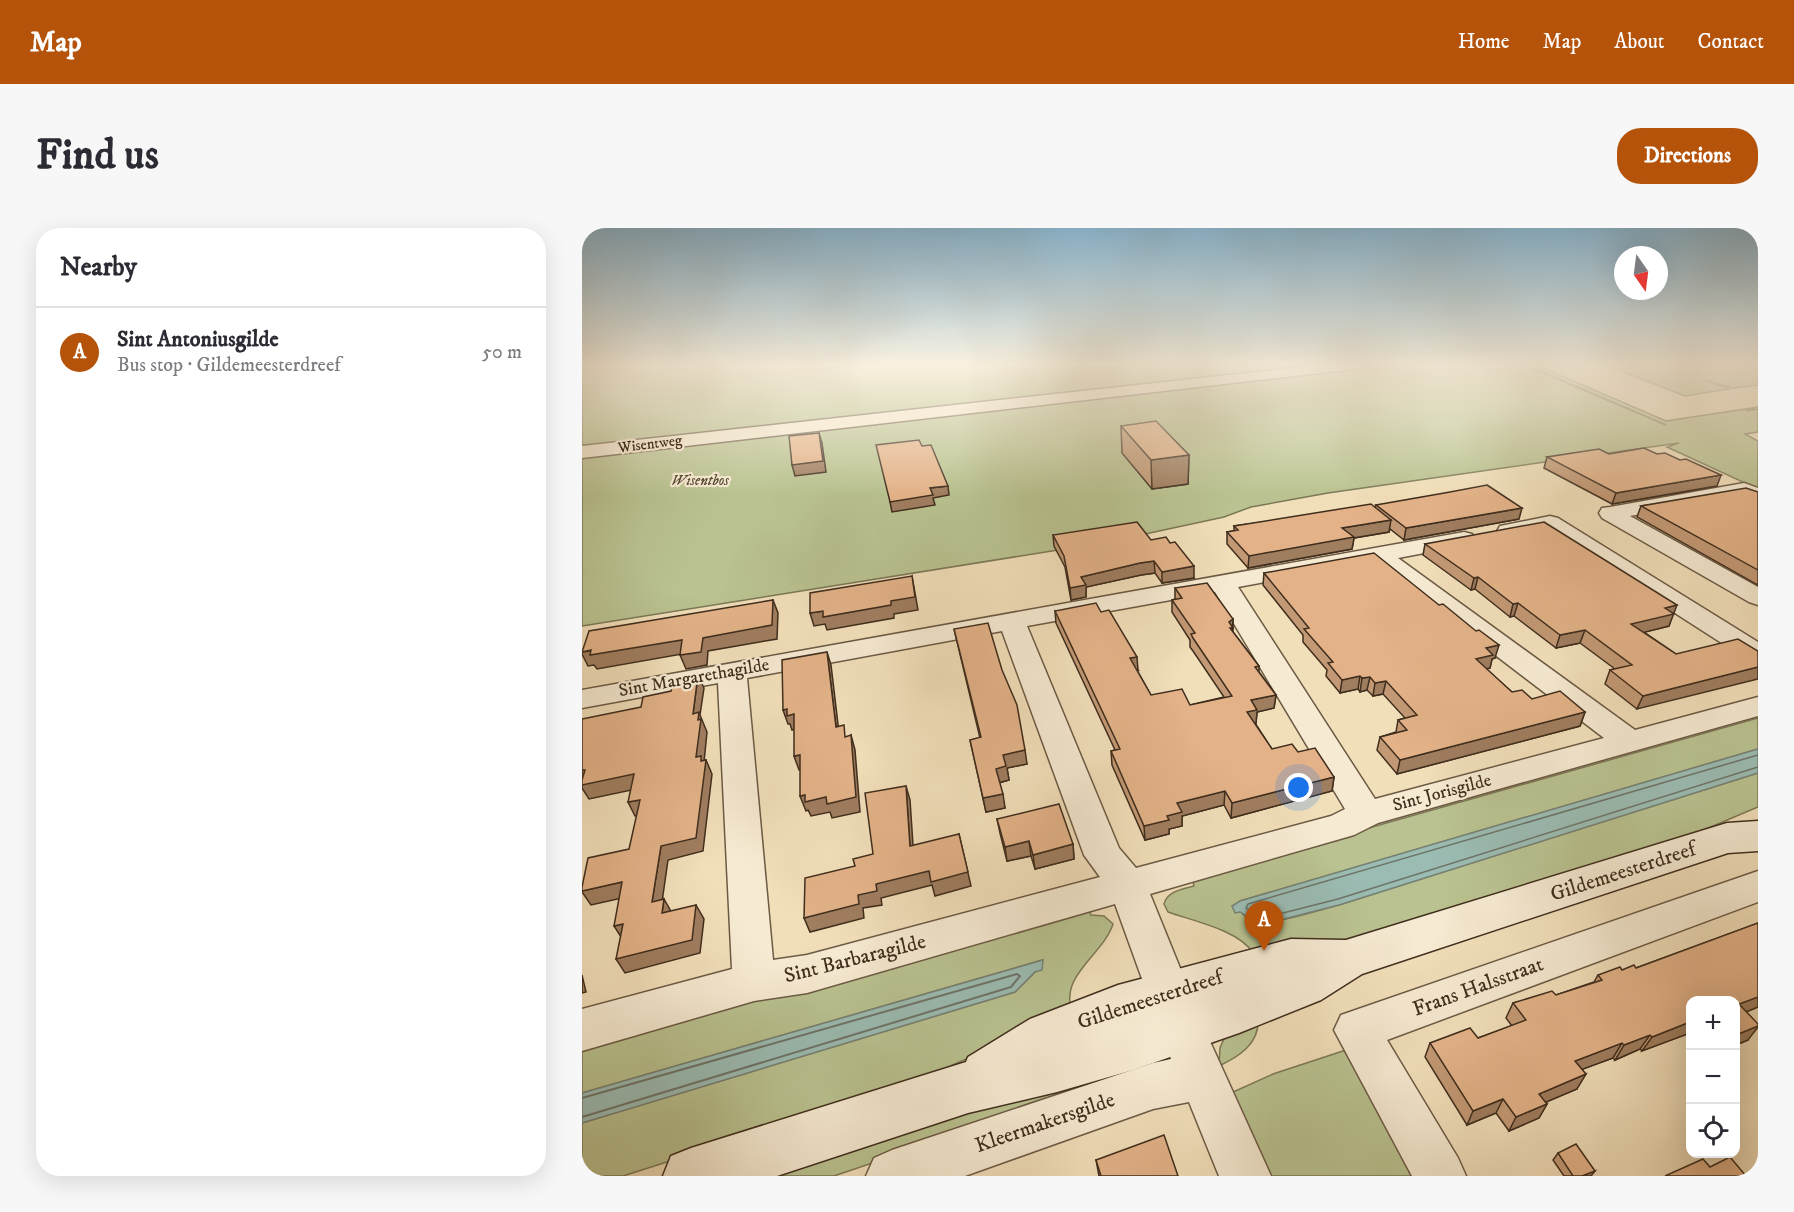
<!DOCTYPE html>
<meta charset="utf-8">
<style>
body{margin:0;font-family:"IM FELL DW Pica",serif;background:#f7f7f7;color:#2b2b33}
.controls{position:absolute;right:18px;bottom:18px;display:grid;overflow:hidden;border-radius:12px;box-shadow:0 6px 24px #0002}
.controls button{width:54px;height:54px;display:grid;place-items:center;padding:0;border:0;border-bottom:2px solid #e1e1e2;background:#fff;color:#2b2b33;font:30px sans-serif}
.compass{position:absolute;left:1032px;top:18px;width:54px;height:54px;border-radius:50%;background:#fff;box-shadow:0 6px 24px #0002;rotate:166deg}
.you{position:absolute;left:717px;top:560px;width:21px;height:21px;margin:-15px;border:4px solid #fff;border-radius:50%;background:#1a73e8;box-shadow:0 0 0 9px #1a73e833}
.badge{display:grid;place-items:center;width:39px;height:39px;border-radius:50%;background:#b45309;color:#fff;font-size:20px;font-weight:700}
.pin{position:absolute;translate:-50% -50px;filter:drop-shadow(0 2px 3px #0008)}
.pin::after{content:'';position:absolute;top:32px;width:21px;height:18px;background:inherit;clip-path:polygon(0 0,100% 0,50% 100%)}
.list{margin:0;padding:0;list-style:none}
h2{display:flex;justify-content:space-between;align-items:center;height:78px;margin:0;padding:0 24px;font-size:26px}
h2 small{font-size:20px;font-weight:400;color:#7c7c81}
.list li{display:grid;grid-template-columns:39px 1fr auto;gap:18px;align-items:center;box-sizing:border-box;height:90px;padding:0 24px;border-top:2px solid #e1e1e2}
.list b{display:block;font-size:22px;white-space:nowrap}
.list p{margin:0;font-size:20px;white-space:nowrap;color:#7c7c81}
.list em{font-size:20px;font-style:normal;color:#7c7c81}
.icon{flex:none;width:33px;height:33px;fill:none;stroke:currentColor;stroke-width:2;stroke-linecap:round;stroke-linejoin:round}
.map{position:relative;flex:none;width:1176px;height:948px;overflow:hidden;border-radius:24px}
header{display:flex;align-items:center;gap:36px;box-sizing:border-box;height:84px;padding:0 30px;background:#b45309;color:#fff}
header strong{font-size:28px}
nav{display:flex;gap:33px;margin-inline-start:auto;font-size:21px}
.intro{display:flex;align-items:center;justify-content:space-between;box-sizing:border-box;height:144px;padding:0 36px}
h1{margin:0;font-size:42px}
.button{padding:15px 27px;border-radius:24px;background:#b45309;color:#fff;font-size:21px;font-weight:700}
main{display:flex;gap:36px;padding:0 36px}
aside{flex:1;background:#fff;border-radius:24px;box-shadow:0 6px 24px #0002}
.map>svg:first-child{display:block}
.green{fill:#b9c290;stroke:#7c7856;stroke-width:1.5}
.water{fill:#9bbcb3;stroke:#768377;stroke-width:1.5}
.lines{fill:none;stroke-linecap:round;stroke-linejoin:round}
.shore-far1{stroke:#6d7468;stroke-width:1.5}
.shore{stroke:#6d7468;stroke-width:2}
.street-casing{stroke:#6c5a44;stroke-width:3}
.secondary-casing{stroke:#3f2d1d;stroke-width:3}
.street{fill:#f6ead2;fill-rule:evenodd}
.secondary{fill:#f6ead2;fill-rule:evenodd}
.wall{fill:#c39975;stroke:#3f2d1d;stroke-width:1.5}
.shaded-wall{fill:#9f7d5f;stroke:#3f2d1d;stroke-width:1.5}
.building{fill:#e3b288;stroke:#3f2d1d;stroke-width:1.5}
.labels{text-anchor:middle;dominant-baseline:central;stroke-width:4.5;stroke-linejoin:round;paint-order:stroke}
.far-street-label{font-size:15px;fill:#3f2d1d;stroke:#f6ead2}
.far-park-label{font-size:15px;font-style:italic;fill:#574b34;stroke:#f6ead2}
.street-label{font-size:18px;fill:#3f2d1d;stroke:#f6ead2}
.near-street-label{font-size:21px;fill:#3f2d1d;stroke:#f6ead2}
</style>
<header>
<strong>Map</strong>
<nav><a>Home</a><a>Map</a><a>About</a><a>Contact</a></nav>
</header>
<div class="intro"><h1>Find us</h1><a class="button">Directions</a></div>
<main>
<aside>
<h2>Nearby<small></small></h2>
<ul class="list">
<li><span class="badge">A</span><div><b>Sint Antoniusgilde</b><p>Bus stop · Gildemeesterdreef</p></div><em>50 m</em></li>
</ul>
</aside>
<div class="map">
<svg width="1176" height="948" viewBox="0 0 1176 948">
<rect width="100%" height="100%" fill="#f1dfba"/>
<filter id="stains"><feTurbulence type="fractalNoise" baseFrequency=".00333" numOctaves="4"/><feColorMatrix values="0 0 0 0 .2 0 0 0 0 .09 0 0 0 0 .02 0 0 0 .5 -.17"/></filter>
<radialGradient id="worn" r=".72"><stop offset=".6" stop-color="#630" stop-opacity="0"/><stop offset="1" stop-color="#630" stop-opacity=".3"/></radialGradient>
<!-- green -->
<g class="green">
<polygon points="0,136 939,136 1084,197 943,136 952,136 1084,193 1176,179 1164,183 1176,181 1176,204 1163,206 1176,213 1176,261 1085,219 1097,215 746,265 669,279 642,289 526,314 0,398"/>
<polygon points="1021,136 1176,136 1176,157 1151,160 1123,152 1147,161 1103,168"/>
<path d="M 1176,490 L 1176,521 L 658,673 L 654,677 C 658,684 664,691 672,693 C 687,699 740,681 757,677 L 1176,545 L 1176,579 L 1117,604 L 795,708 L 671,725 C 657,702 611,693 586,684 L 582,676 C 585,663 601,661 612,658 L 610,650 Z"/>
<path d="M 506,679 L 509,687 L 522,688 L 531,696 C 521,727 477,747 490,784 L 321,859 L 41,948 L 0,948 L 0,895 L 433,764 L 453,744 L 460,732 L 0,865 L 0,820 Z"/>
<path d="M 676,793 C 677,816 656,829 637,838 L 638,820 L 643,808 Z"/>
<polygon points="764,822 833,948 683,948 649,865 691,846"/>
<polygon points="511,844 514,859 252,948 170,948"/>
</g>
<!-- water -->
<g class="water">
<polygon points="1176,521 1176,545 757,677 702,691 673,694 658,684 653,685 650,678 658,673"/>
<polygon points="461,732 460,742 453,744 433,764 0,895 0,865"/>
</g>
<g class="lines">
<!-- shore-far1 -->
<polyline class="shore-far1" points="1176,527 666,676 664,680 675,688 701,685 756,671 1176,539"/>
<!-- shore -->
<polyline class="shore" points="0,870 435,746 438,748 429,759 0,889"/>
<defs>
<g id="street">
<polygon points="746,136 788,136 781,140 0,230 0,218"/>
<polygon points="1162,255 1176,260 1176,274 1159,268 1048,288 1176,359 1176,377 1167,374 1020,290 1017,285 1020,280 1028,279"/>
<polygon points="968,288 976,290 1176,414 1176,434 1166,432 964,302 926,310 918,308 915,303 918,298"/>
<path d="M 882,304 L 890,306 L 893,311 L 890,316 L 816,330 L 1053,502 L 1176,469 L 1176,488 L 796,595 L 772,607 L 568,666 L 626,809 L 689,948 L 637,948 L 607,874 L 571,881 L 383,948 L 284,948 L 292,930 L 310,922 L 571,835 L 589,831 L 533,676 L 225,765 L 172,773 L 0,823 L 0,781 L 150,741 L 136,455 L 0,480 L 0,462 ZM 791,334 L 1022,510 L 793,571 L 656,359 ZM 633,364 L 763,581 L 749,588 L 554,640 L 537,620 L 445,398 ZM 420,403 L 502,627 L 518,649 L 225,727 L 191,732 L 165,450 Z"/>
<polygon points="1176,643 1176,674 805,812 876,930 884,948 830,948 752,802 759,787"/>
</g>
<polygon id="secondary" points="1176,593 1176,623 1146,625 780,746 739,772 657,805 551,842 475,864 386,885 195,948 81,948 89,928 109,920 384,834 386,829 448,791 536,757 709,711 764,712 1145,595"/>
</defs>
<!-- street casing -->
<use href="#street" class="street-casing"/>
<!-- secondary casing -->
<use href="#secondary" class="secondary-casing"/>
<!-- street -->
<use href="#street" class="street"/>
<!-- secondary -->
<use href="#secondary" class="secondary"/>
</g>
<!-- wall -->
<g class="wall">
<polygon points="539,198 607,227 606,256 570,261 540,225"/>
<polygon points="1027,226 1135,258 1030,276 962,240 965,229"/>
<polygon points="1176,264 1176,357 1055,289 1059,278"/>
<polygon points="794,277 937,291 822,312 808,301 807,304 772,310 770,321 666,340 645,316 645,304 652,303 652,298 793,279"/>
<polygon points="471,307 569,312 612,350 580,355 573,345 559,347 504,359 504,369 489,372 483,339 472,318"/>
<polygon points="843,316 1091,385 1087,398 1062,404 1094,426 1055,481 1023,456 1028,442 1033,441 998,415 974,420 932,388 928,389 893,361 889,362 841,327"/>
<polygon points="682,345 913,430 910,431 908,440 904,441 930,464 950,471 1003,484 998,498 815,546 795,522 798,509 814,504 816,492 823,490 801,466 791,468 785,462 778,464 776,461 758,465 744,448 745,442 721,414 721,407 681,357"/>
<polygon points="593,360 651,391 651,404 677,438 677,444 694,467 692,480 675,484 674,495 673,495 690,521 716,524 752,549 750,563 649,590 642,577 600,588 600,598 587,601 587,606 563,612 530,537 529,523 533,522 474,395 473,383 556,442 555,442 569,467 608,477 642,469 611,423 608,419 608,412 590,384 590,372 593,371"/>
<polygon points="372,401 445,536 425,540 427,552 417,555 423,580 404,584 388,512 398,510"/>
<polygon points="415,591 491,616 492,631 453,641 449,628 425,633 418,605"/>
<polygon points="1176,695 1176,779 1164,784 1166,812 1154,817 1154,772 1108,772 1108,805 1060,823 1058,821 1033,832 1031,830 1000,841 995,861 964,874 965,876 957,890 927,903 914,885 885,897 843,829 848,815 896,810 930,798 924,790 931,775 974,767 1012,754 1016,747 1054,740"/>
<polygon points="976,925 1009,948 982,948 971,932"/>
<polygon points="514,932 596,948 517,948"/>
</g>
<!-- shaded-wall -->
<g class="shaded-wall">
<polygon points="237,205 240,215 244,244 213,248 210,237"/>
<polygon points="607,227 606,256 570,261 569,232"/>
<polygon points="1139,247 1135,258 1030,276 1034,265"/>
<polygon points="366,258 367,267 351,270 353,277 310,284 308,274 348,260"/>
<polygon points="940,280 937,291 822,312 824,300"/>
<polygon points="809,292 807,304 772,310 770,321 666,340 667,328 760,300"/>
<polygon points="572,333 573,345 559,347 504,359 504,369 489,372 488,360 499,349 558,335"/>
<polygon points="612,338 612,350 580,355 580,344"/>
<polygon points="330,348 336,382 312,386 312,390 245,402 243,396 232,398 228,385 309,373"/>
<polygon points="896,349 893,361 889,362 892,350"/>
<polygon points="191,372 196,385 195,411 126,423 125,437 104,441 98,427 121,410"/>
<polygon points="936,375 932,388 928,389 931,376"/>
<polygon points="1095,377 1087,398 1044,409 1049,396 1083,380"/>
<polygon points="651,391 650,412 647,394"/>
<polygon points="1003,402 998,415 974,420 978,407"/>
<polygon points="100,412 106,425 15,441 12,437 6,438 0,426 0,424"/>
<polygon points="917,417 913,430 910,431 908,440 890,444 894,431 904,420"/>
<polygon points="245,424 249,437 258,513 254,499"/>
<polygon points="555,429 556,442 548,444 548,430"/>
<polygon points="1176,439 1176,451 1055,481 1061,468"/>
<polygon points="116,447 122,460 118,487 125,504 122,534 124,532 130,546 121,623 86,632 78,688 70,674 79,618 114,529 111,486"/>
<polygon points="778,448 776,461 758,465 760,452"/>
<polygon points="788,449 785,462 778,464 780,450"/>
<polygon points="804,453 801,466 791,468 793,455"/>
<polygon points="694,467 692,480 675,484 674,495 664,498 665,484 669,472"/>
<polygon points="205,481 212,486 217,500 210,502 208,496 206,496 201,482"/>
<polygon points="1003,484 998,498 815,546 818,532"/>
<polygon points="269,507 273,522 278,584 250,590 248,584 229,588 226,582 224,583 218,568 223,567"/>
<polygon points="443,522 445,536 425,540 427,552 416,555 414,541 421,527"/>
<polygon points="218,527 223,541 217,542 212,528"/>
<polygon points="0,542 3,542 52,546 59,560 7,571 0,560"/>
<polygon points="752,549 750,563 649,590 650,575"/>
<polygon points="324,558 328,572 332,632 328,618"/>
<polygon points="643,563 642,577 600,588 600,598 587,601 587,606 563,612 562,598 585,588 595,575"/>
<polygon points="421,566 423,580 404,584 401,570"/>
<polygon points="58,572 65,586 53,588 46,574"/>
<polygon points="377,606 389,658 353,668 350,657 299,670 300,677 281,680 282,690 228,704 222,690 276,667"/>
<polygon points="447,613 449,628 425,633 423,619"/>
<polygon points="491,616 492,631 453,641 451,627"/>
<polygon points="40,654 49,668 9,677 0,664 0,663"/>
<polygon points="82,671 90,685 80,685"/>
<polygon points="114,677 122,691 118,725 43,745 34,731"/>
<polygon points="41,696 41,712 32,698"/>
<polygon points="0,747 4,764 0,765"/>
<polygon points="1176,769 1176,779 1154,788 1157,776"/>
<polygon points="1108,794 1108,805 1060,823 1070,809"/>
<polygon points="1176,798 1176,799 1166,812 1154,817 1154,807"/>
<polygon points="1068,807 1058,821 1033,832 1042,817"/>
<polygon points="1040,815 1031,830 985,847 993,833"/>
<polygon points="1004,846 995,861 950,880 957,866"/>
<polygon points="921,871 914,885 885,897 891,883"/>
<polygon points="965,876 957,890 927,903 934,889"/>
<polygon points="1013,943 1009,948 1000,948"/>
</g>
<!-- building -->
<g class="building">
<polygon points="574,193 607,227 569,232 539,198"/>
<polygon points="237,205 241,233 210,237 207,208"/>
<polygon points="337,212 340,218 349,217 366,258 348,260 351,267 308,274 294,217"/>
<polygon points="1062,220 1075,226 1083,225 1098,232 1104,231 1139,247 1034,265 965,229 1017,221 1027,226"/>
<polygon points="905,257 940,280 824,300 794,277 868,264"/>
<polygon points="1164,260 1176,264 1176,342 1059,278"/>
<polygon points="789,276 809,292 760,300 772,309 667,328 645,304 656,302 652,298"/>
<polygon points="555,294 569,312 584,309 588,315 593,314 612,338 580,344 572,333 558,335 499,349 504,357 488,360 482,328 471,307"/>
<polygon points="962,294 1095,377 1083,380 1092,386 1049,396 1094,426 1156,411 1176,423 1176,439 1061,468 1028,442 1050,437 1003,402 978,407 936,375 931,376 896,349 892,350 843,316"/>
<polygon points="792,325 857,377 861,376 894,403 897,402 917,417 904,420 911,427 894,431 930,464 940,462 950,471 978,463 1003,484 818,532 798,509 825,502 816,492 835,487 804,453 793,455 788,449 780,450 778,448 760,452 746,435 751,434 722,401 727,400 682,345"/>
<polygon points="330,348 333,369 309,373 309,377 241,389 241,383 228,385 228,365"/>
<polygon points="625,355 651,391 647,394 651,400 648,400 677,438 673,439 694,467 669,472 675,482 665,484 690,521 710,516 716,524 733,520 752,549 650,575 643,563 595,575 600,584 585,588 587,592 562,598 529,523 538,521 473,383 514,375 519,384 527,382 555,429 548,430 569,467 600,461 608,477 650,468 611,410 609,406 613,405 590,372 600,370 593,360"/>
<polygon points="191,372 190,397 121,410 119,424 98,427 100,412 8,427 9,422 0,424 7,403"/>
<polygon points="406,395 420,442 435,477 443,522 421,527 424,538 414,541 421,566 401,570 388,512 399,509 372,401"/>
<polygon points="245,424 254,499 262,497 263,509 269,507 274,569 245,576 244,569 223,574 223,567 218,568 218,527 212,528 212,486 205,488 205,481 201,482 200,432"/>
<polygon points="116,447 111,486 117,484 116,492 119,491 114,529 119,528 119,533 124,532 114,610 79,618 70,674 82,671 80,685 114,677 110,712 34,731 41,696 32,698 40,654 0,663 0,659 6,630 47,621 58,572 46,574 52,546 0,557 0,552 3,542 0,542 0,491 59,479 61,469 89,463 91,453"/>
<polygon points="324,558 328,618 377,606 386,644 349,654 347,643 294,656 295,663 276,667 277,676 222,690 223,650 273,638 271,631 291,626 283,565"/>
<polygon points="477,576 491,616 451,627 447,613 423,619 415,591"/>
<polygon points="1176,695 1176,769 1157,776 1176,796 1176,798 1154,807 1154,772 1108,772 1108,794 1070,809 1068,807 1042,817 1040,815 993,833 1004,846 957,866 965,876 934,889 921,871 891,883 848,815 888,800 896,810 944,792 931,775 970,763 974,767 1020,752 1016,747 1038,739 1040,742 1052,737 1054,740"/>
<polygon points="582,907 596,948 519,948 514,932"/>
<polygon points="994,916 1013,943 1000,948 991,948 976,925"/>
<polygon points="1148,929 1164,948 1083,948 1121,931 1128,939"/>
</g>
<!-- sky -->
<linearGradient id="sky" x2="0" y2="1"><stop stop-color="#89b7d3"/><stop offset="0.51" stop-color="#f9f1e0"/><stop offset="1" stop-color="#f9f1e0" stop-opacity="0"/></linearGradient>
<rect width="1176" height="268" fill="url(#sky)"/>
<g class="labels">
<!-- far-street labels -->
<g class="far-street-label">
<text transform="translate(68 216) rotate(-7)">Wisentweg</text>
</g>
<!-- far-park labels -->
<g class="far-park-label">
<text x="118" y="252">Wisentbos</text>
</g>
<!-- street labels -->
<g class="street-label">
<text transform="translate(112 450) rotate(-10)">Sint Margarethagilde</text>
<text transform="translate(860 565) rotate(-15)">Sint Jorisgilde</text>
</g>
<!-- near-street labels -->
<g class="near-street-label">
<text transform="translate(1041 644) rotate(-18)">Gildemeesterdreef</text>
<text transform="translate(273 731) rotate(-14)">Sint Barbaragilde</text>
<text transform="translate(896 759) rotate(-20)">Frans Halsstraat</text>
<text transform="translate(568 772) rotate(-18)">Gildemeesterdreef</text>
<text transform="translate(463 895) rotate(-19)">Kleermakersgilde</text>
</g>
</g>
<rect width="100%" height="100%" filter="url(#stains)"/>
<rect width="100%" height="100%" fill="url(#worn)"/>
</svg>
<div class="controls">
<button>+</button>
<button>−</button>
<button><svg class="icon" aria-label="locate" viewBox="0 0 24 24"><circle cx="12" cy="12" r="6"/><path d="M12 2v4M12 18v4M2 12h4M18 12h4"/></svg></button>
</div>
<svg class="compass" viewBox="-18 -18 36 36"><path d="M0-13l5 13h-10z" fill="#e53935"/><path d="M0 13l5-13h-10z" fill="#7c7c81"/></svg>
<div class="you"></div>
<div class="pin badge" style="left:682px;top:723px">A</div>
</div>
</main>
